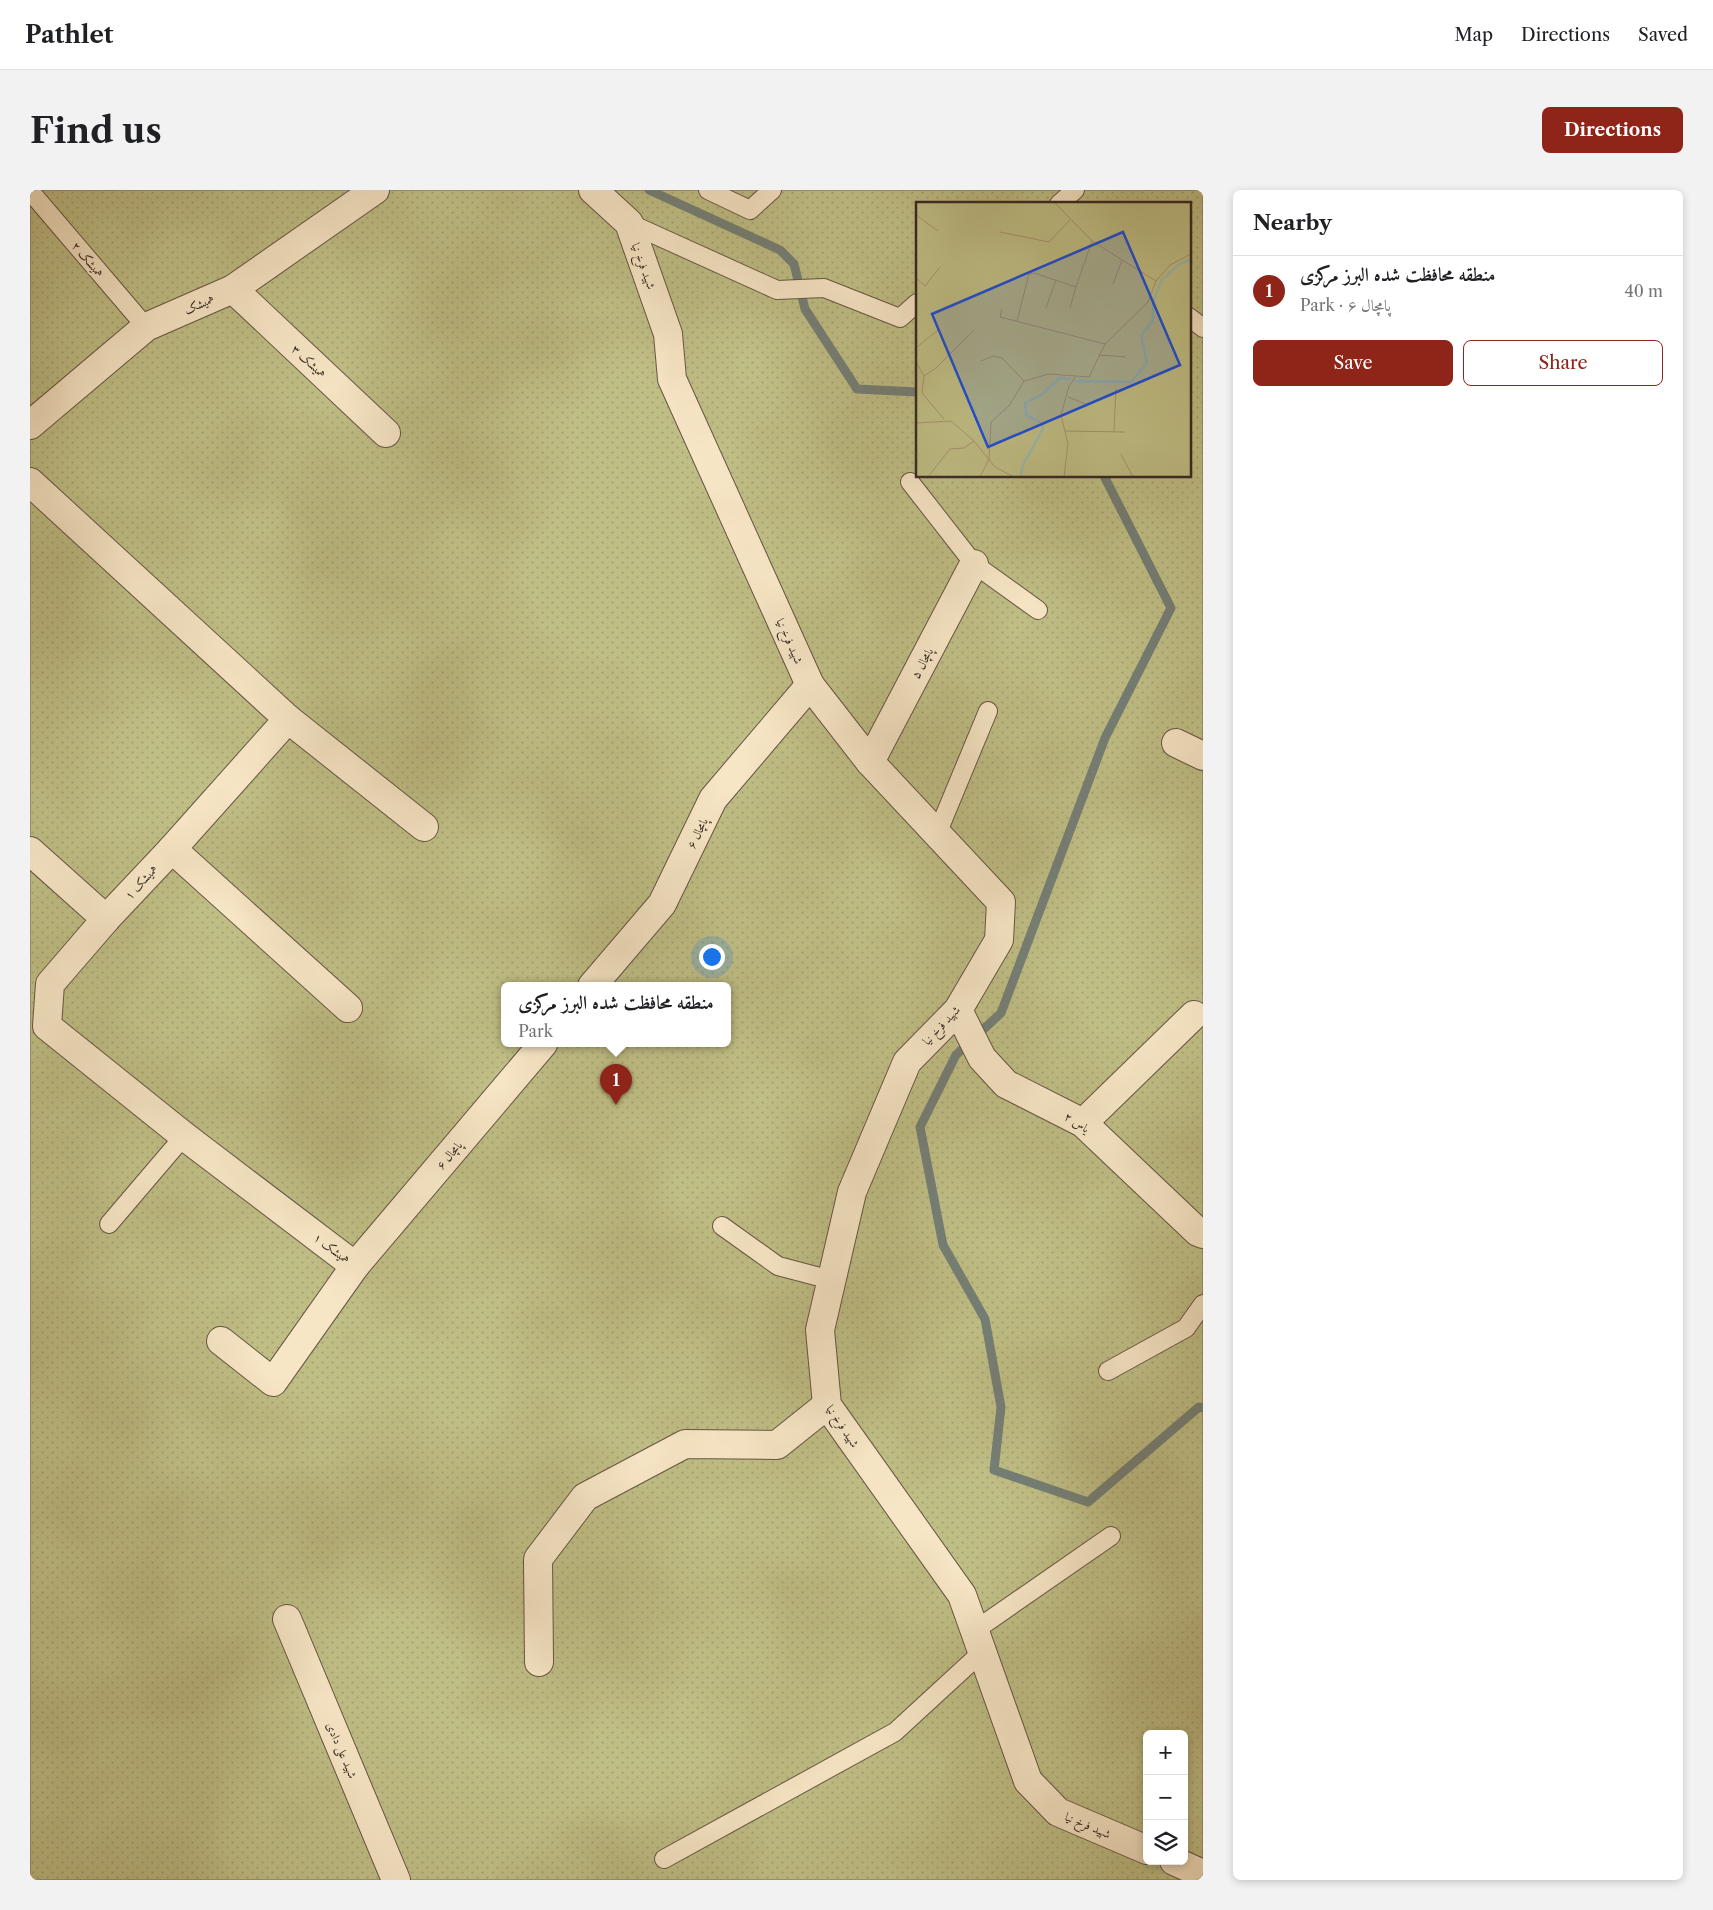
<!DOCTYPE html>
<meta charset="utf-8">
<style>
body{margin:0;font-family:"Libre Caslon Text",Amiri,serif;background:#f2f2f2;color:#202124}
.controls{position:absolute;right:15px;bottom:15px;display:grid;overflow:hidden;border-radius:8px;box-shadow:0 2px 8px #0003}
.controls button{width:45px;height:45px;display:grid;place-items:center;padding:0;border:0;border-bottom:1px solid #e0e0e0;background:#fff;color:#202124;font:25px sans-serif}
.you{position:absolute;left:681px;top:766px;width:18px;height:18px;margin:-12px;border:4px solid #fff;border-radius:50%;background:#1a73e8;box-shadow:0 0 0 8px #1a73e833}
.badge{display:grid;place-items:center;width:32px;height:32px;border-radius:50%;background:#8f2418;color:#fff;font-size:16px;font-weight:700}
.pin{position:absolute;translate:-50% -41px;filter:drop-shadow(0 1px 2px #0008)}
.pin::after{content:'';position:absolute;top:26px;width:18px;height:15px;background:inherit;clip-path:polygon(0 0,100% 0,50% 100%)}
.popup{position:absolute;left:471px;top:792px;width:230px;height:65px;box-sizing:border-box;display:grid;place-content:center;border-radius:8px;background:#fff;filter:drop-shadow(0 1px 4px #0005);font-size:16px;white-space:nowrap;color:#757577}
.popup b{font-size:19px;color:#202124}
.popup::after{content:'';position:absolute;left:50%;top:100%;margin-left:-10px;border:10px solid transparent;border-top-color:#fff}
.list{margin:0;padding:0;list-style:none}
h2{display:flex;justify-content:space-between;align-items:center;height:65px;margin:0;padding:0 20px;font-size:21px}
h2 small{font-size:16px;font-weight:400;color:#757577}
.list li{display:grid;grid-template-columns:32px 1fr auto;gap:15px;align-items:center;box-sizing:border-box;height:70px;padding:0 20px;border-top:1px solid #e0e0e0}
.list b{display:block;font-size:19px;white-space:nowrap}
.list p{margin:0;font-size:16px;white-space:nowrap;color:#757577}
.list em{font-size:16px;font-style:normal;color:#757577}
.actions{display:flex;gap:10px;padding:15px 20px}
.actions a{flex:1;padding:11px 0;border:1px solid #8f2418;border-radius:8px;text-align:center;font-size:18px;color:#8f2418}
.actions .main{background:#8f2418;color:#fff}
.icon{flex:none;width:28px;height:28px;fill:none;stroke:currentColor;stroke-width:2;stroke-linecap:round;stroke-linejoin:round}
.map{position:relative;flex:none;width:1173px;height:1690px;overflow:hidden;border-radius:8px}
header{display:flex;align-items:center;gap:30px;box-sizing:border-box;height:70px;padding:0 25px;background:#fff;border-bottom:1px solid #e0e0e0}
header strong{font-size:24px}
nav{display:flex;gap:28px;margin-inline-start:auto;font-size:18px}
.intro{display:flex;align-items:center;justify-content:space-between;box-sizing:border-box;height:120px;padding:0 30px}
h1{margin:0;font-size:35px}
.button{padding:12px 22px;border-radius:8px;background:#8f2418;color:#fff;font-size:18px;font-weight:700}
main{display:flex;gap:30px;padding:0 30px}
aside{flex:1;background:#fff;border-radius:8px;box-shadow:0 2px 8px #0003}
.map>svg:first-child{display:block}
.grass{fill:url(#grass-dots);stroke:#7b7454;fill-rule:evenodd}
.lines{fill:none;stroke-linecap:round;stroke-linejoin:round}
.stream{stroke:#747f76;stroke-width:9}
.lane-casing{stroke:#665545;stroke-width:20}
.street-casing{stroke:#665545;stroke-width:30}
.lane{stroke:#f7e6c6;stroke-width:18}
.street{stroke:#f7e6c6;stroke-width:28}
.labels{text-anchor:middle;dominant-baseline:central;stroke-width:4;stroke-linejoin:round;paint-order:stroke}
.street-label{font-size:12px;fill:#372924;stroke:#f7e6c6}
.inset-river{fill:none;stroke:#9cb9ad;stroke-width:2.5}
.inset-road{fill:none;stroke:#a89273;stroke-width:1}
.view{fill:#1d4ed8;fill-opacity:0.15;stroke:#1d4ed8;stroke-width:2.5}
.inset-edge{fill:none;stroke:#372924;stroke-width:2.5}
</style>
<header>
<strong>Pathlet</strong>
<nav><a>Map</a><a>Directions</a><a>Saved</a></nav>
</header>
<div class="intro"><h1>Find us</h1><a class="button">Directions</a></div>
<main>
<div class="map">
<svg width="1173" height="1690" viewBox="0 0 1173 1690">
<defs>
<pattern id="grass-dots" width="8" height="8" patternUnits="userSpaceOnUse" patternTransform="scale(1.25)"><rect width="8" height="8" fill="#bfbe85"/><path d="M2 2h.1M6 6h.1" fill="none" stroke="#a5a373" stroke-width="1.8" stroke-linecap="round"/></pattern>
</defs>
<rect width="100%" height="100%" fill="#f3d8a8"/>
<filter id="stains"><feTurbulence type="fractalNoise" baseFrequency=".004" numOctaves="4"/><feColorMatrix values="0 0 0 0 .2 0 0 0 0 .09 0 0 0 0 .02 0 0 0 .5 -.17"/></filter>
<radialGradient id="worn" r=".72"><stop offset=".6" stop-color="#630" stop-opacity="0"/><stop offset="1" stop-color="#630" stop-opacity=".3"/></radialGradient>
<!-- grass -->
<path class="grass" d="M 0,0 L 1173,0 L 1173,1690 L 0,1690 ZM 887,14 L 1159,14 L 1159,286 L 887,286 ZM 475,796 L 697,796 L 697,854 L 475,854 ZM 1117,1544 L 1154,1544 L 1154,1671 L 1117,1671 Z"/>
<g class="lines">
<!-- stream -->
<g class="stream">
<polyline points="619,0 750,60 764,74 775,119 827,199 887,202"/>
<polyline points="1074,286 1141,418 1075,548 971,823 926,865 890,937 913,1055 955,1129 971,1217 964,1280 1058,1312 1169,1217 1173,1218"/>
</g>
<defs>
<g id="lane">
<polyline points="678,0 720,20 742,0"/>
<polyline points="0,1 116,137"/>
<polyline points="1029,14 1045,0"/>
<polyline points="599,33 747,100 794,98 870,128 887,113"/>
<polyline points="1159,127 1173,138"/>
<polyline points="880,292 944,374 1008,420"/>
<polyline points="907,644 958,521"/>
<polyline points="79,1034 154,946"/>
<polyline points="692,1036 748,1076 801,1090"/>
<polyline points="1078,1181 1156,1138 1173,1114"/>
<polyline points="944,1441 1081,1346"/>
<polyline points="634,1669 865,1542 952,1462"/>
</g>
<g id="street">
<polyline points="563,0 599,33 638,144 642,189 780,495 840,572 971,712 969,750 928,820 877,872 822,1002 790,1140 797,1215 932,1405 998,1591 1028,1622 1117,1660"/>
<polyline points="203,99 356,243"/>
<polyline points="0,235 116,137 203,99 345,0"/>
<polyline points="0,292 258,529 142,659 76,729 20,794 17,836 154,946 325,1076"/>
<polyline points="258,529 394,637"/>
<polyline points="1146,553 1173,566"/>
<polyline points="840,572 944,374"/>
<polyline points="142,659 318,818"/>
<polyline points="0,661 76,729"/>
<polyline points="562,796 632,714 683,609 780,495"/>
<polyline points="928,820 952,868 976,894 1053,933 1168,1042 1173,1044"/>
<polyline points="1053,933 1164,825"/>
<polyline points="191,1151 243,1192 325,1076 513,854"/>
<polyline points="257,1429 366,1690"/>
<polyline points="509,1472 508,1369 555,1307 655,1254 747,1255 797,1215"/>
<polyline points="1144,1671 1173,1684"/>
</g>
</defs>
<!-- lane casing -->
<use href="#lane" class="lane-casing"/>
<!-- street casing -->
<use href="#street" class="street-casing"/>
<!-- lane -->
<use href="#lane" class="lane"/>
<!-- street -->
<use href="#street" class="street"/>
</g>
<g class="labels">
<!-- street labels -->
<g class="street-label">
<text transform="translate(58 69) rotate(50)">همیشک ۲</text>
<text transform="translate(614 76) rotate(70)">شهید فرخ نیا</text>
<text transform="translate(169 114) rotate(-24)">همیشک</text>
<text transform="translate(279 171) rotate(43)">همیشک ۳</text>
<text transform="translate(760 451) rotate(66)">شهید فرخ نیا</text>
<text transform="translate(892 473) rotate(-62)">پامچال ۵</text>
<text transform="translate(667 643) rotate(-64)">پامچال ۶</text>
<text transform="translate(111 692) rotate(-47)">همیشک ۱</text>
<text transform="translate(911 835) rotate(-47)">شهید فرخ نیا</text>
<text transform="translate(1047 932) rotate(33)">یاس ۲</text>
<text transform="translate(419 965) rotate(-50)">پامچال ۶</text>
<text transform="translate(302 1058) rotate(37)">همیشک ۱</text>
<text transform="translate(813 1236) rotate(56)">شهید فرخ نیا</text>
<text transform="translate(312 1560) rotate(67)">شهید علی دادی</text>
<text transform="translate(1058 1635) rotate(23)">شهید فرخ نیا</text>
</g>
</g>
<!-- overview -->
<g transform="translate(886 12)">
<rect width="275" height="275" fill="#f3d8a8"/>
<path d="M 0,0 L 275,0 L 275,275 L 0,275 Z" fill="#bfbe85"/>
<path class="inset-river" d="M 158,179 L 215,180 L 231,161 L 225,134 L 237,118 L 237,101 L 245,79 L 262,63 L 275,57M 104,275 L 108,261 L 127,227 L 126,221 L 110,213 L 109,201 L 125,193 L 144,176 L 155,177"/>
<path class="inset-road" d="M 138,0 L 176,39 L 240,79M 0,13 L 22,29M 84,30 L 133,40 L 154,18M 0,76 L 9,84 L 24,65M 197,82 L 206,58M 130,106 L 140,78M 154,106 L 160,85M 86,107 L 84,115 L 189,142M 101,119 L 113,72 L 118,71 L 160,85 L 176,39M 0,146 L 22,128M 183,153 L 210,155M 65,159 L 77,154 L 86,156 L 108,179M 0,160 L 8,174 L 6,191 L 28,217M 8,174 L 20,166 L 58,128M 152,195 L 170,202M 0,221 L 35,219 L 58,239 L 79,265 L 98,275M 150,229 L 209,230M 198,229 L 200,187M 205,252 L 217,275M 12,275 L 34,247 L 48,246 L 58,239M 64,275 L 73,257 L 75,220 L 93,204 L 108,179 L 133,172 L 173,175 L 189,142 L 232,100 L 240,79 L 254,63 L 275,52M 148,275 L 152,242 L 145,213 L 153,184 L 159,175"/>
<path class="view" d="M 207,30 L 264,163 L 72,245 L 16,112 Z"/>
<rect width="275" height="275" class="inset-edge"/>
</g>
<rect width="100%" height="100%" filter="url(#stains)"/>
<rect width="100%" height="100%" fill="url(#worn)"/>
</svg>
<div class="controls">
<button>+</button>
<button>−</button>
<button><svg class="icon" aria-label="layers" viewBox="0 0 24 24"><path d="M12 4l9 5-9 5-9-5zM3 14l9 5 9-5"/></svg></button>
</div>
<div class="you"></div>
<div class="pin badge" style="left:586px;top:915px">1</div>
<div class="popup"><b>منطقه محافظت شده البرز مرکزی</b>Park</div>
</div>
<aside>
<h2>Nearby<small></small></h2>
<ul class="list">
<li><span class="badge">1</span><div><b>منطقه محافظت شده البرز مرکزی</b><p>Park · پامچال ۶</p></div><em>40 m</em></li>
</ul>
<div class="actions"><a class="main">Save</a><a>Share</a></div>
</aside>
</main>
